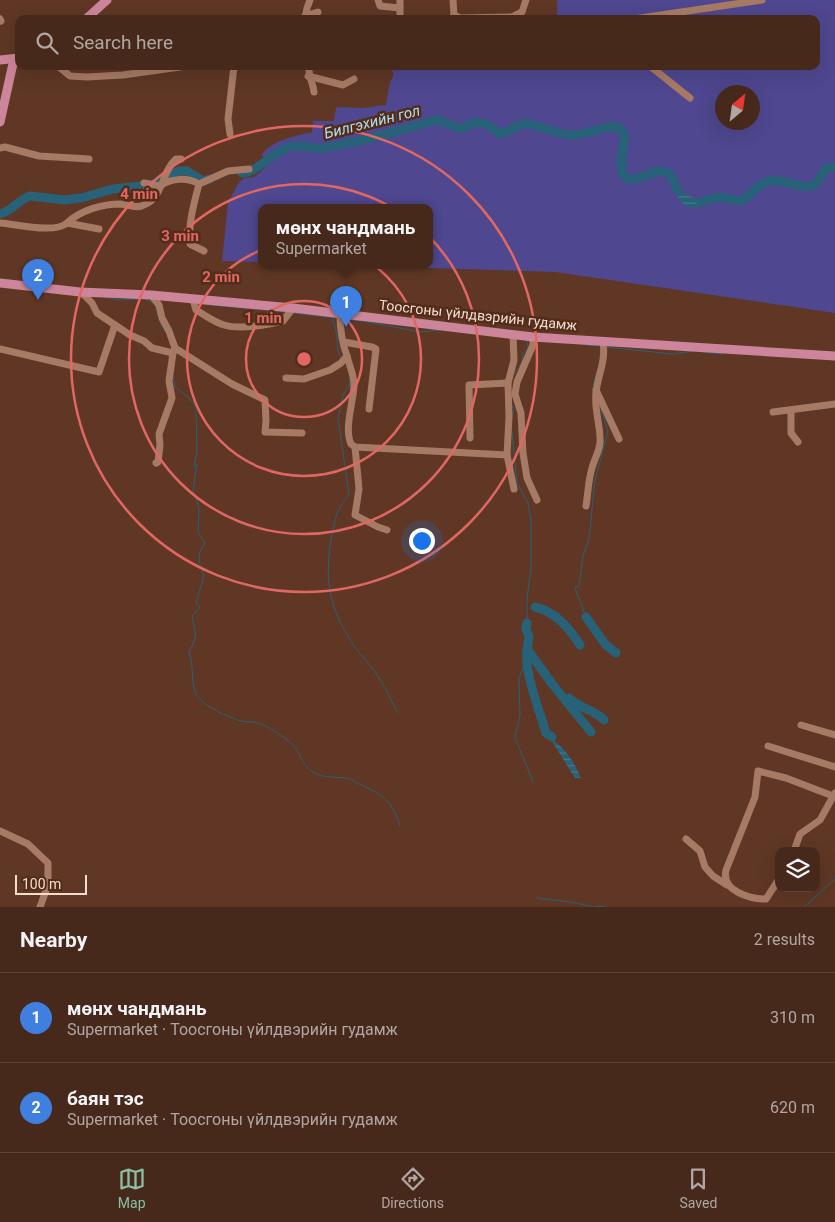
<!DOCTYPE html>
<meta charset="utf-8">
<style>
body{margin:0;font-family:Roboto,sans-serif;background:#513528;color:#f1f3f6}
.controls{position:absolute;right:15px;bottom:15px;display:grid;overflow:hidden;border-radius:10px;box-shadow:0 5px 20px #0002}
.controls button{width:45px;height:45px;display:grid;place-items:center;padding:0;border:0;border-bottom:1px solid #5f453a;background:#47291b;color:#f1f3f6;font:25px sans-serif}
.compass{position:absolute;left:715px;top:85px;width:45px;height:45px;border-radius:50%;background:#47291b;box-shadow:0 5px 20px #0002;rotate:29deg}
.scale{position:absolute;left:15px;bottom:12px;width:72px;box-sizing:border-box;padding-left:5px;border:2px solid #f5dbd0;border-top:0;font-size:14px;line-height:18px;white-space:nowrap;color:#f5dbd0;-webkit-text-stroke:4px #532d1a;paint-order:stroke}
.you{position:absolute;left:421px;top:540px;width:18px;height:18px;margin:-12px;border:4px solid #fff;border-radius:50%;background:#1a73e8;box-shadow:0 0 0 8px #1a73e833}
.badge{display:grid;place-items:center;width:32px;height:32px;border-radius:50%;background:#8abfa5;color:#fff;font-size:16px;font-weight:700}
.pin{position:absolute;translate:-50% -41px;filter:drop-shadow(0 1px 2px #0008)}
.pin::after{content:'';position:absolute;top:26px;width:18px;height:15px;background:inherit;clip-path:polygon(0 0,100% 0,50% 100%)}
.popup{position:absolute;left:258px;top:204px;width:175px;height:65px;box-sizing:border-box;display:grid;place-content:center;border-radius:10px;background:#47291b;filter:drop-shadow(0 1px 4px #0005);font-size:16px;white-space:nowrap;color:#b0a6a3}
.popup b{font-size:19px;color:#f1f3f6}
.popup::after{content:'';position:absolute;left:50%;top:100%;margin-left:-10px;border:10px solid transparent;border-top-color:#47291b}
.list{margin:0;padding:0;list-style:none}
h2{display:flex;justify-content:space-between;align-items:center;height:65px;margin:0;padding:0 20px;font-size:21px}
h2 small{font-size:16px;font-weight:400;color:#b0a6a3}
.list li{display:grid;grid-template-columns:32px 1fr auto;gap:15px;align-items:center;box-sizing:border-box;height:90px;padding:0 20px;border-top:1px solid #5f453a}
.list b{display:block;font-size:19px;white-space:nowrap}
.list p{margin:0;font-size:16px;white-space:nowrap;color:#b0a6a3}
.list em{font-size:16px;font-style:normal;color:#b0a6a3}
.icon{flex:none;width:28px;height:28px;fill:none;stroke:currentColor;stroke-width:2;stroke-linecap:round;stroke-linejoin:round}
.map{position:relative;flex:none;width:835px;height:907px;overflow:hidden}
.search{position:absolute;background:#47291b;box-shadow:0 5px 20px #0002;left:15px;right:15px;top:15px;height:55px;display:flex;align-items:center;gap:12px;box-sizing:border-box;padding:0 18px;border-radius:10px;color:#b0a6a3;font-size:19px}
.sheet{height:245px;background:#47291b}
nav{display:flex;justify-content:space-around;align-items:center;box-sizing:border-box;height:70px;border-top:1px solid #5f453a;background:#47291b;font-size:14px;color:#b0a6a3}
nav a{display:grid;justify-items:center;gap:2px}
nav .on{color:#8abfa5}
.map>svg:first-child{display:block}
.park{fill:#4f478f;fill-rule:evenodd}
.water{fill:url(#water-rules)}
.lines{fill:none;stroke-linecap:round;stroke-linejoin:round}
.stream{stroke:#276278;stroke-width:1}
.river{stroke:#276278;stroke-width:9}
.minor{stroke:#a77a65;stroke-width:7}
.major{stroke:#cd859b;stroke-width:9}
.ring{fill:none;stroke:#e16763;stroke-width:2.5}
.labels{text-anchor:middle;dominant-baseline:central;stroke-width:5;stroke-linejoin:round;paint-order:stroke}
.street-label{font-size:14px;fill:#f5dbd0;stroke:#532d1a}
.water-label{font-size:15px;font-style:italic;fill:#aedff4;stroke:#532d1a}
.centre{fill:#e16763;stroke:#532d1a;stroke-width:2.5}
.ring-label{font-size:15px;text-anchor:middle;font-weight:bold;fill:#e16763;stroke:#532d1a;stroke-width:5;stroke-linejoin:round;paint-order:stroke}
</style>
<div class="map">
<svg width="835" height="907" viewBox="0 0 835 907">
<defs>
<pattern id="water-rules" width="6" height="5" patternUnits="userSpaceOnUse" patternTransform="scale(1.25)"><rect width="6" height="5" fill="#276278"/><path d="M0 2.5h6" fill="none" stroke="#47788a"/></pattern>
</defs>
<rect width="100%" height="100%" fill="#5f3724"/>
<!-- park -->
<path class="park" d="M 557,0 L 835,0 L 835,313 L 555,272 L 362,266 L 430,266 L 430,208 L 262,208 L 262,262 L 222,261 L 228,203 L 239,182 L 245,178 L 254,177 L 266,167 L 262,154 C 273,140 295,136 312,132 L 313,121 L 334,121 L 336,107 L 363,108 L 386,105 L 390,82 L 394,75 L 390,66 L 816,66 L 816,19 L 557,19 ZM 722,92 L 752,92 L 752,122 L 722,122 Z"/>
<!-- water -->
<g class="water">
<path d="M 672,180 L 673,180 C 678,192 697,203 710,198 L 710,199 L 696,208 C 678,208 677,193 672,180 Z"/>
<path d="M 553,740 C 566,749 575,764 581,778 L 575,778 L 553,743 Z"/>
</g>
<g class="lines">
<!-- stream -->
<g class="stream">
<polyline points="105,297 119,300 140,299"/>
<polyline points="145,299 155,304 158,316"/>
<polyline points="211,305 287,312"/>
<polyline points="293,313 337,318"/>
<path d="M 332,318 C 334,323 337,334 337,339 C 338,346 337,353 342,359"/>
<polyline points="343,319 363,321 420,332 440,330"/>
<polyline points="159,320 164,330"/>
<polyline points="527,339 528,348"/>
<polyline points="586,345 602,346"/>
<polyline points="605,347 673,354 693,351"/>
<polyline points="702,352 722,354"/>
<polyline points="514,374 522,362 523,353 527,350"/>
<path d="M 173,376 L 175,387 L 187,396 L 196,407 L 197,452 L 194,467 L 197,464 L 193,490 L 199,508 L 198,532 L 205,543 L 199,553 L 200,565 L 204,575 L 196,603 L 200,607 L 192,616 L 196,636 L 189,653 C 195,667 189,683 198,697 C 205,707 230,718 241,721 C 252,723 255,720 267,727 C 276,732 291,741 297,750 C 301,757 303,764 309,769 C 319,778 333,777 345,778 C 351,778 354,782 359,784 C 383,795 392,800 400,826"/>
<path d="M 350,379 L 349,386 L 343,395 L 338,418 L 349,495 C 335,510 335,521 331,540 C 324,582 330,610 354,646 C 361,656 371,665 378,676 C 386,688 391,701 398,713"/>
<polyline points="593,386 597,371"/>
<polyline points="512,406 514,407 512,418"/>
<polyline points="512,432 517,483 528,503 531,521 531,568 527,598 527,623"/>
<polyline points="586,617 575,588 579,586 583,556 589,539 595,480 608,431 600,406"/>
<polyline points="527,657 519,678 520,716 515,737 533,782"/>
<path d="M 537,898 C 555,901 574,901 592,907"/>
<polyline points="593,907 601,906 605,907"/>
<polyline points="804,907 835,879"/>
</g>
<!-- river -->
<g class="river">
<path d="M 242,173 C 259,172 275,149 293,146 C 303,145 313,150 323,148 C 361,142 399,131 436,120 C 445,121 450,126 458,128 C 464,130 467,125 472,123 C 483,120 492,128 500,134 C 510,132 516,124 525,124 C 539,123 556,135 571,135 C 585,135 600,128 614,126 L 619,128 L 625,136 L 621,160 L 623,160 L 621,166 C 626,198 655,160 670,175 C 673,179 675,185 677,190"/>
<path d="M 701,202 L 719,197 L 741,201 C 751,196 758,183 769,181 C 782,177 804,192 815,184 C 820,180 822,173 826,168 L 835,167"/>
<path d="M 0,214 C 12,211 18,200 30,196 L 65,200 L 81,198 L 113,189 L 150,185 L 161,181 L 172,173 L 179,171 L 187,171 L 203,181 L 210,179"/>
<path d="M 535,607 C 556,612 569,628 580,645"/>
<polyline points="586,617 605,644 616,653"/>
<polyline points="527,623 526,629 529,637 527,649 553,685 591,732"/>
<path d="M 527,649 C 523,669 540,712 546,733 L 552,737"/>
<path d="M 569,698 C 579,708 593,709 604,720"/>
</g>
<!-- minor -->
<g class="minor">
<polyline points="378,0 380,6 400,8"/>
<polyline points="400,0 400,19"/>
<polyline points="454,15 460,18 512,17 522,12 526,0"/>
<polyline points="305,16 318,12"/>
<polyline points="452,18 454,15 453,0"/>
<polyline points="0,19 1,21"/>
<polyline points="305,19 307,8 310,0"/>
<polyline points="634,19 762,0"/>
<polyline points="58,66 70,76 87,77 123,75 187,66"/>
<path d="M 309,66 C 308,77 313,82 314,92"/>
<polyline points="650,66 690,98"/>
<polyline points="308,76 343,85 354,79"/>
<polyline points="230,134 228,119 234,66"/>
<polyline points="0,148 5,147 39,156 89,159"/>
<path d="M 144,183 L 160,186 C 172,178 187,177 199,184 L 228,171 L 249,169"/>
<path d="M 199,184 C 194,203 188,224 190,244 L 204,251"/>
<path d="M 0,223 C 16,224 55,234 67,223 L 99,229"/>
<path d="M 67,223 C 81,210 102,204 121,204 C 129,205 137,209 144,205 C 164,197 161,172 176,159 L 181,159"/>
<polyline points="151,295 159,305 162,318 169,331 175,348 173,353 169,381 172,398 159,434 160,445 158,462 156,463"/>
<path d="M 193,299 L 196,310 C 205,315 214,322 224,325 C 240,330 266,325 283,321 L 293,308"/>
<path d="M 340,314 C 340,328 342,343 347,356 C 350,368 354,374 354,386 C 353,403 344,429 351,444 L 355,447 L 507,455 L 514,489"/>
<polyline points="115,325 130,335 144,341 152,348 173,353"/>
<polyline points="533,337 533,345 517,382 515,394 521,413 523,453 527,478 537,500"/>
<polyline points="344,342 372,347 376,349 369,409"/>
<polyline points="175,348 232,384 265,400 266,421 265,432 302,433"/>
<polyline points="0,349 99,372 115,325 97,313 92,303 81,292"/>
<polyline points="286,378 304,379 330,370 341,363 347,356"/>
<polyline points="596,390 619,439"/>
<polyline points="791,411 791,433 798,442"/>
<polyline points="773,412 835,404"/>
<polyline points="470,438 469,385 508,383"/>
<polyline points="355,447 359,489 355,515 378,527 387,530"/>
<polyline points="507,455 509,417 508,383 514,360 513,335"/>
<path d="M 586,506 C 588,494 588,481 592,468 C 594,460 599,452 600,443 C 601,426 594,411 596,393 C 598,373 606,363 603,341"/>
<polyline points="801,725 835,735"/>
<polyline points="768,746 835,767"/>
<polyline points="0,831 28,844 48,863 48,885 40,907"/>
<polyline points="686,839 700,851 705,867 713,876 727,885"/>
<polyline points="794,851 800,834 820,820 835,793"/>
<path d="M 779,879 L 766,899 C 750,899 721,891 726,870 L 755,797 L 758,771 L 786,778 L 833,796"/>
</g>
<!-- major -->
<g class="major">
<polyline points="86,19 107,0"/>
<polyline points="0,60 19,58"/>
<polyline points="0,122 14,59"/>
<polyline points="0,283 80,292 151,295 293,308 533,337 835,356"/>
</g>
</g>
<!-- distance rings -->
<g class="ring">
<circle cx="304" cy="359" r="58"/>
<circle cx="304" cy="359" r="117"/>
<circle cx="304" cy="359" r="175"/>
<circle cx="304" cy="359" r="233"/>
</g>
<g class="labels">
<!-- street labels -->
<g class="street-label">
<text transform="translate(478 315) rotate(6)">Тоосгоны үйлдвэрийн гудамж</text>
</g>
<!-- water labels -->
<g class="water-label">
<text transform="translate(372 122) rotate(-14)">Билгэхийн гол</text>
</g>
</g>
<circle cx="304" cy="359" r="8" class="centre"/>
<g class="ring-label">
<text x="139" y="199">4 min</text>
<text x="180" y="241">3 min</text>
<text x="221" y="282">2 min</text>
<text x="263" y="323">1 min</text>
</g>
</svg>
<div class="controls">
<button><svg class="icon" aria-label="layers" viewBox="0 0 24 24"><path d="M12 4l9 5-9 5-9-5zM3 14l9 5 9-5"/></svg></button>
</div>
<svg class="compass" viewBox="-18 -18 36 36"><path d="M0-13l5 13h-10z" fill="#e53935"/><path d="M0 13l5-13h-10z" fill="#b0a6a3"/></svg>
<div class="scale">100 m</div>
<div class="you"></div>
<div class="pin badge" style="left:346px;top:327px;background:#3f7fe0">1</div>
<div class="popup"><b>мөнх чандмань</b>Supermarket</div>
<div class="pin badge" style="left:38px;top:300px;background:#3f7fe0">2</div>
<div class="search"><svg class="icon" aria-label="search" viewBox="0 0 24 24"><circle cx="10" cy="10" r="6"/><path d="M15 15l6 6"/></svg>Search here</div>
</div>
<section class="sheet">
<h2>Nearby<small>2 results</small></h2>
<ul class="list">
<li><span class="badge" style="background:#3f7fe0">1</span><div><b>мөнх чандмань</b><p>Supermarket · Тоосгоны үйлдвэрийн гудамж</p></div><em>310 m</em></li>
<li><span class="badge" style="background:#3f7fe0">2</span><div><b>баян тэс</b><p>Supermarket · Тоосгоны үйлдвэрийн гудамж</p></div><em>620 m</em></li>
</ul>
</section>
<nav>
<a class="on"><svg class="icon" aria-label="map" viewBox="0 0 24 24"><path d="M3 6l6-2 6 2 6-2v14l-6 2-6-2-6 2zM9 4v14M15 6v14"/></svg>Map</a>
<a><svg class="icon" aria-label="directions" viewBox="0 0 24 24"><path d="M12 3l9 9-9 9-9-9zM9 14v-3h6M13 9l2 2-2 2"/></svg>Directions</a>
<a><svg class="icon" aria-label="saved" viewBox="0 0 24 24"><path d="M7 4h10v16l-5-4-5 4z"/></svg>Saved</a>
</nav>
